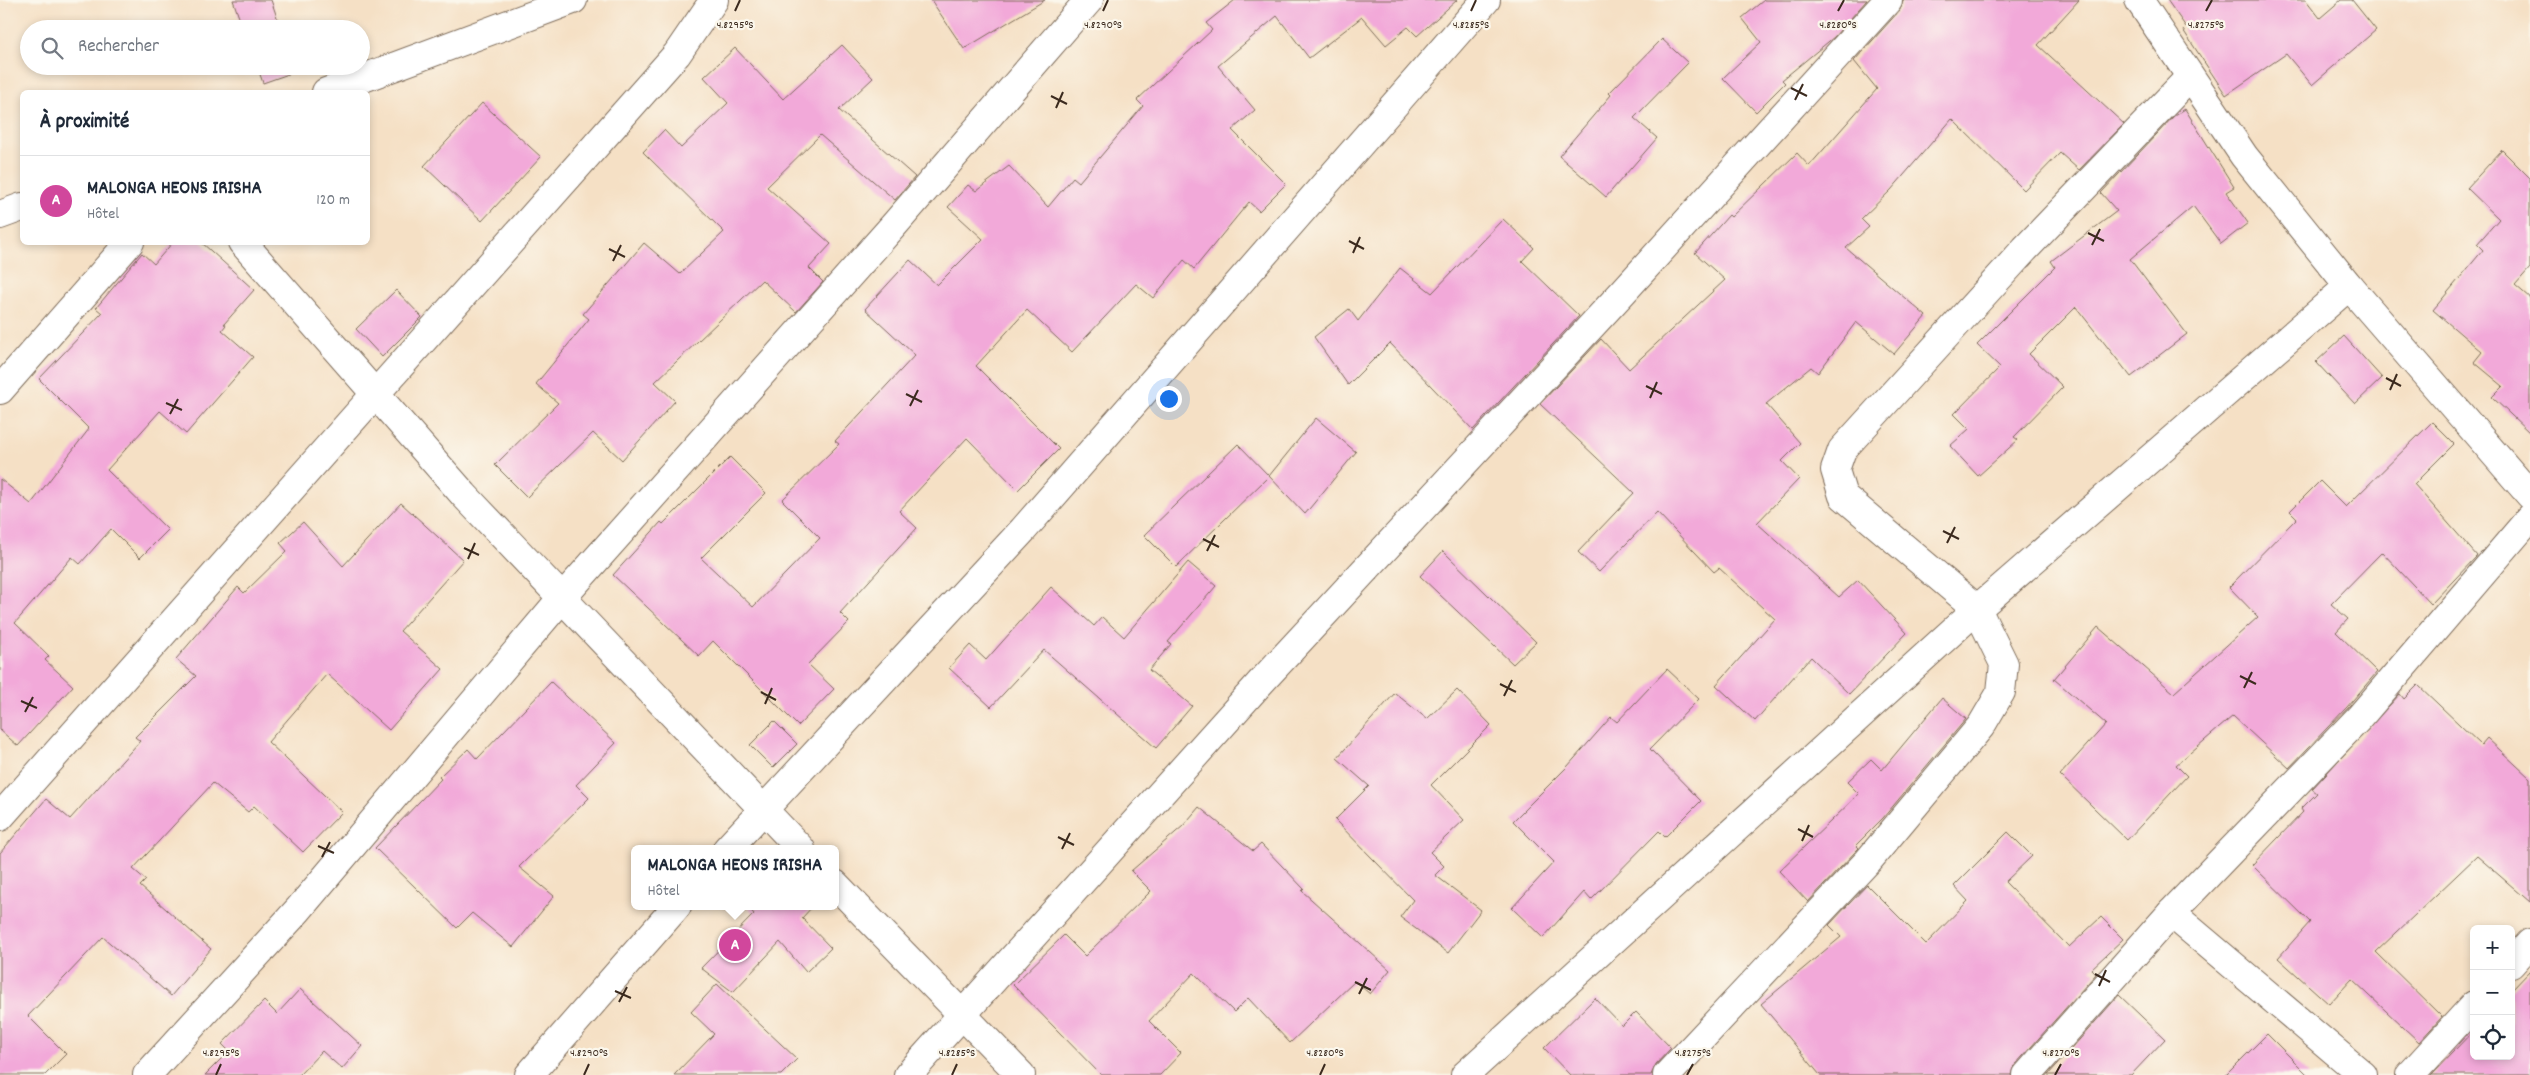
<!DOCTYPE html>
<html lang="fr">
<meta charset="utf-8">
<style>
body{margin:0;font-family:Dekko,sans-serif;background:#f2f2f3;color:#1f2937}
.controls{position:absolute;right:15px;bottom:15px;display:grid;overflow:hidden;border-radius:8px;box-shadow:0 2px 8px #0003}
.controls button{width:45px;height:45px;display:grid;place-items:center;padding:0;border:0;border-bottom:1px solid #e0e1e3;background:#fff;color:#1f2937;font:25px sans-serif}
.you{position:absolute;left:1168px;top:398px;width:18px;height:18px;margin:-12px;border:4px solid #fff;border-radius:50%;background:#1a73e8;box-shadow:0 0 0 8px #1a73e833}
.badge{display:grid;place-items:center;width:32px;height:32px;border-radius:50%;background:#0b8043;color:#fff;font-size:16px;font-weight:700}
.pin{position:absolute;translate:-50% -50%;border:2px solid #fff;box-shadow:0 1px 5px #0006}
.popup{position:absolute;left:631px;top:845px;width:208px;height:65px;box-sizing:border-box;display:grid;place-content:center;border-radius:8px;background:#fff;filter:drop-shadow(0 1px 4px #0005);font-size:16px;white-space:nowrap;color:#747a83}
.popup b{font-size:19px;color:#1f2937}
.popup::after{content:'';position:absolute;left:50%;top:100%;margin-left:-10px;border:10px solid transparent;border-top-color:#fff}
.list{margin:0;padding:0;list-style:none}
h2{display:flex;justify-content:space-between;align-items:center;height:65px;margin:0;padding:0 20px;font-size:21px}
h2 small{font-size:16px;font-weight:400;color:#747a83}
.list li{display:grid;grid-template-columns:32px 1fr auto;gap:15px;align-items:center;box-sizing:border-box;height:90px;padding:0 20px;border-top:1px solid #e0e1e3}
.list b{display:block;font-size:19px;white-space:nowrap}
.list p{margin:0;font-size:16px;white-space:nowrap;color:#747a83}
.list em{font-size:16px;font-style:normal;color:#747a83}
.icon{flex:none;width:28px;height:28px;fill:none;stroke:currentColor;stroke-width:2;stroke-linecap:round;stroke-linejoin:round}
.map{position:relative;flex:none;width:2530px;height:1075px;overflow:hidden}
.search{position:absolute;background:#fff;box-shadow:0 2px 8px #0003;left:20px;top:20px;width:350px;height:55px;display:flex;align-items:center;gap:12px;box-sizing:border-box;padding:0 18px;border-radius:28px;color:#747a83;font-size:19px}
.panel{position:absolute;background:#fff;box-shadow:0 2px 8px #0003;left:20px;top:90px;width:350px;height:155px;border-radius:8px}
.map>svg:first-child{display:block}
.building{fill:#f2a9d9}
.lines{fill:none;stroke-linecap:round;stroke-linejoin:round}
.minor-casing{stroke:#7c6a58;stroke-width:30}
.minor{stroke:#fff;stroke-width:28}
.ticks{fill:none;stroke:#3b2a1e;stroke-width:2}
.ticks-label{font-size:12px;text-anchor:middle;fill:#3b2a1e;stroke:#fbf7ec;stroke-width:4.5;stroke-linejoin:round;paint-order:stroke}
</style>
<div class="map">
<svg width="2530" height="1075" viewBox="0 0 2530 1075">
<rect width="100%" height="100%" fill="#fbf7ec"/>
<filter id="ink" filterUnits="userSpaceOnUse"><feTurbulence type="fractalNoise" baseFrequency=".02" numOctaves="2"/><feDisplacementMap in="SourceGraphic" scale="10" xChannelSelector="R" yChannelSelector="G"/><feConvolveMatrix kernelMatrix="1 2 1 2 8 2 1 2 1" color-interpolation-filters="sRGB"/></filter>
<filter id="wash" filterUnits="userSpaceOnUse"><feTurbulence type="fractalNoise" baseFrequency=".0096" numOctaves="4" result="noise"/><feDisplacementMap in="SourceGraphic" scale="20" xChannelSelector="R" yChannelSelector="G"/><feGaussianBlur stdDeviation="1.12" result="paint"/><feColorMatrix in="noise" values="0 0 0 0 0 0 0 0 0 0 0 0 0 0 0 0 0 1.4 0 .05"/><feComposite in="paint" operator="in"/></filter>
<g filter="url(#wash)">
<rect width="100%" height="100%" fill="#f5e0c5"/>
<g id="blocks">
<!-- building -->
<g class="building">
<polygon points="233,0 271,0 281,29 243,29"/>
<polygon points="931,0 1045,0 964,49"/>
<polygon points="1235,0 1457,0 1417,36 1408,27 1386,45 1362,17 1309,58 1277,16 1218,66 1255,110 1232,130 1286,184 1259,211 1249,202 1194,269 1184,260 1153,298 1136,284 1072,352 1027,310 976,366 1059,449 1018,490 967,438 899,511 917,528 840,613 849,622 808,664 834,689 798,726 713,641 699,656 613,575 661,522 663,524 730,457 766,493 701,558 753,607 820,538 782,500 839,444 835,441 915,355 865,309 910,260 937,285 983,239 948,207 968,185 976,191 1009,166 1048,207 1073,177 1079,182 1143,106 1137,100 1212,30 1206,23"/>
<polygon points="1764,0 1867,0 1834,37 1782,80 1785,83 1756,112 1723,78 1761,42 1742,18"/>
<polygon points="1903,0 2079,0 2038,45 2124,124 2079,170 2060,153 2024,190 1952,119 1891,190 1861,219 1869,227 1846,248 1926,316 1894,354 1856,322 1818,373 1811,367 1766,404 1800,443 1782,461 1799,479 1757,523 1839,597 1858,580 1907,633 1849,694 1811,657 1755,721 1716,685 1775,619 1719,568 1714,572 1657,512 1599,572 1578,552 1634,493 1540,404 1601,339 1629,369 1725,280 1695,253 1729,215 1731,217 1797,153 1809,166 1877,89 1854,61 1900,10"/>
<polygon points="2167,0 2306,0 2320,18 2341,0 2352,0 2376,30 2312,85 2286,54 2226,95 2183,30 2186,27"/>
<polygon points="1662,39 1688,63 1634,118 1657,138 1606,197 1559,156 1611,95 1609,93"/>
<polygon points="842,45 873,78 839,110 915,177 895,200 820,135 767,187 831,244 809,268 823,282 796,312 762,280 655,382 675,401 622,460 593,433 527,497 495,465 558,403 536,384 589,319 583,314 644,243 680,274 724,232 643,152 664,130 681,148 728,103 704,77 735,48 783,99"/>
<polygon points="257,66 295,66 297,71 263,83"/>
<polygon points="482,103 541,157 482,221 424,166"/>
<polygon points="2185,109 2234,187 2226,192 2248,223 2221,244 2193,206 2130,259 2187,334 2131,377 2076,307 2029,354 2063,387 2014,437 2018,440 1978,476 1950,446 1969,429 1954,414 2000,367 1977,345 2055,267 2051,261 2117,211 2101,193 2174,116"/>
<polygon points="2502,150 2530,178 2530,268 2515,285 2530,298 2530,433 2492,397 2503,386 2474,362 2482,352 2433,310 2483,250 2477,244 2499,219 2467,188"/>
<polygon points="1503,219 1534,248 1522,261 1579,316 1473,430 1390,343 1348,385 1314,337 1349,309 1358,321 1400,268 1432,293"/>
<polygon points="173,242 201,242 254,290 224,324 226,325 222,330 253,357 186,434 160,411 107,470 168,530 140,558 111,529 80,564 72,557 15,623 49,656 45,660 73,686 18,746 0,730 0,479 31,504 89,429 39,379 102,313 96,308 142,253 154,264"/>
<polygon points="396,290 422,317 382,357 356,329"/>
<polygon points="2344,336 2382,378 2355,404 2316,362"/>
<polygon points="1316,418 1356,452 1305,514 1269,476"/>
<polygon points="2432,422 2454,444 2414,484 2477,556 2431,604 2382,552 2331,604 2348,619 2336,632 2377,672 2347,707 2289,768 2233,716 2176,765 2187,776 2127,840 2060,775 2106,724 2054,679 2098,627 2174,693 2258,617 2229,587 2297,518 2290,511 2320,481 2346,507"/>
<polygon points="1238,444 1269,476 1176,567 1144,535"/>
<polygon points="401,503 463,560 400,631 443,669 389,730 327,674 268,742 342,812 303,852 254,806 248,812 213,783 133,869 146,880 140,886 211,949 171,996 103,937 28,1016 66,1054 45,1075 0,1075 0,853 46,799 70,819 140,741 135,737 196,676 176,659 238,587 244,593 287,551 280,543 303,522 343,566"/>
<polygon points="1443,551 1536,642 1513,664 1420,576"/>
<polygon points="1188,562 1216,586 1168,642 1171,644 1149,670 1192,706 1156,748 1044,650 991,707 949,668 970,645 986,660 1051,587 1094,626 1102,617 1124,637"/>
<polygon points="1667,669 1699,699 1650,749 1701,801 1665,837 1659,831 1591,900 1584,892 1543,938 1512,908 1554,862 1513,821 1567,767 1611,717 1617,722"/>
<polygon points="551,682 616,743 576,785 589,798 519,867 554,896 513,947 472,913 457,928 375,848 441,779 439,777 468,749 477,759"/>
<polygon points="2418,685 2481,745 2487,738 2530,778 2530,902 2477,856 2376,952 2442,1017 2419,1042 2352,979 2329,1004 2278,958 2310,922 2252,865 2303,812 2301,809 2317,793 2312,789 2400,694 2404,699"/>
<polygon points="1457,690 1491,725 1431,785 1464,820 1430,852 1444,866 1435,875 1481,910 1448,953 1400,917 1413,900 1335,820 1369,786 1337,758 1395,693 1427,719"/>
<polygon points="1942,698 1966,719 1883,818 1856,845 1859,848 1856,851 1808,902 1779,871 1859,794 1847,782 1871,759 1882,770"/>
<polygon points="774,721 797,744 773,768 750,745"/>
<polygon points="1199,807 1253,851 1261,844 1304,889 1302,891 1390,970 1370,994 1355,981 1290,1043 1248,998 1234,1012 1194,973 1149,1021 1181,1053 1160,1075 1101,1075 1013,985 1064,935 1085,956 1151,891 1131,871 1183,826"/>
<polygon points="2008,832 2032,856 2005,882 2069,947 2101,917 2123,939 2091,969 2096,974 2015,1065 2012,1075 1820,1075 1761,1004 1841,937 1829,925 1867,885 1926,944 1968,901 1954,886"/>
<polygon points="747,906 813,906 802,918 831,948 806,972 780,942 733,992 701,968 754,914"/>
<polygon points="2530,971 2530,1075 2431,1075 2474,1030 2474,1056 2511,1056 2511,991"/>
<polygon points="717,984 797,1059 781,1075 674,1075 714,1034 691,1012"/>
<polygon points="300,989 362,1046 342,1069 322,1051 299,1075 205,1075 229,1051 222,1044 264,1001 277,1014"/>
<polygon points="2119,995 2165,1039 2131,1075 2048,1075"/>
<polygon points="1595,998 1622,1026 1636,1012 1671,1048 1656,1064 1651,1075 1570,1075 1544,1048"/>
<polygon points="2267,1034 2308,1075 2226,1075"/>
</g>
</g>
</g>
<g filter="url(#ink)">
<use href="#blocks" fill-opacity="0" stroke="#7c6a58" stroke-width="1"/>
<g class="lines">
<defs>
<g id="minor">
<polyline points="2139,0 2244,156 2349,286 2530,495"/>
<polyline points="326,92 573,0"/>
<polyline points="0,215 22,207"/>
<polyline points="242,242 464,495 801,849"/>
<polyline points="0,390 130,242"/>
<polyline points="0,817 677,54 714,0"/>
<polyline points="727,849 1023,530 1486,0"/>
<polyline points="835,884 1021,1075"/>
<polyline points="2171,913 2363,1075"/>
<polyline points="2511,964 2530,943"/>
<polyline points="147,1075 298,910 561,599 895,224 1089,0"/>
<polyline points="529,1075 677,906"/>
<polyline points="908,1075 1261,682 1623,292 1888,0"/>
<polyline points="1465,1075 1977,609 2349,286"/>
<polyline points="1667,1075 1868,861 1981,726 2001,692 2004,664 1977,609 1843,496 1835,470 1842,450 2025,249 2190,77"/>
<polyline points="2027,1075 2171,913 2359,718 2530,518"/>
<polyline points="2410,1075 2474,1005"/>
</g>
</defs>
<!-- minor casing -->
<use href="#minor" class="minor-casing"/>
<!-- minor -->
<use href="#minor" class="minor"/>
</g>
</g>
<!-- ticks -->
<path class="ticks" d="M 735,11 L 740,0M 1103,11 L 1108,0M 1471,11 L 1476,0M 1838,11 L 1844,0M 2206,11 L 2212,0M 1791,88 L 1807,96M 1051,96 L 1067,104M 1795,100 L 1803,84M 1056,108 L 1063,92M 2088,233 L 2104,241M 1349,241 L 1364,249M 2092,245 L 2100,229M 609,249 L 625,257M 1353,253 L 1360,237M 613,261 L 621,245M 2386,378 L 2401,386M 1646,386 L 1662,394M 2390,390 L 2397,374M 906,394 L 922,402M 1650,398 L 1657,382M 166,403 L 182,410M 910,406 L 918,390M 170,414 L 178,399M 1943,531 L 1959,539M 1203,539 L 1219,547M 1947,543 L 1955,527M 464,548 L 479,555M 1207,551 L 1215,535M 468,559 L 475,543M 2240,676 L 2256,684M 1500,684 L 1516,692M 2244,688 L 2252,672M 761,692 L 776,700M 1504,696 L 1512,680M 21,701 L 37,708M 765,704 L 772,688M 25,712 L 33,697M 1798,829 L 1813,837M 1058,837 L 1074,845M 1802,841 L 1809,825M 318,846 L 334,853M 1062,849 L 1070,833M 322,857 L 330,842M 2095,974 L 2110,982M 1355,982 L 1371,990M 2099,986 L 2106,970M 615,991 L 631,998M 1359,994 L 1367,978M 619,1002 L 627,987M 216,1075 L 221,1064M 584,1075 L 589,1064M 952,1075 L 957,1064M 1320,1075 L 1325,1064M 1687,1075 L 1693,1064M 2055,1075 L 2061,1064"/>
<g class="ticks-label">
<text x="735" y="28">4.8295°S</text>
<text x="1103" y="28">4.8290°S</text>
<text x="1471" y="28">4.8285°S</text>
<text x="1838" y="28">4.8280°S</text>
<text x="2206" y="28">4.8275°S</text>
<text x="221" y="1056">4.8295°S</text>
<text x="589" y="1056">4.8290°S</text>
<text x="957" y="1056">4.8285°S</text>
<text x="1325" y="1056">4.8280°S</text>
<text x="1693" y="1056">4.8275°S</text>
<text x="2061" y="1056">4.8270°S</text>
</g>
</svg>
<div class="controls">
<button>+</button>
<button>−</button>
<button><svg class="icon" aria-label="locate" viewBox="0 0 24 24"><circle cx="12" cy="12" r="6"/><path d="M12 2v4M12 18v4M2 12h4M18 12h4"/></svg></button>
</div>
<div class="you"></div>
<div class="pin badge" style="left:735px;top:945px;background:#d1479c">A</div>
<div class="popup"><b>MALONGA HEONS IRISHA</b>Hôtel</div>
<div class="search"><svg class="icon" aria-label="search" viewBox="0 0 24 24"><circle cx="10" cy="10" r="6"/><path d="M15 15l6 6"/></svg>Rechercher</div>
<section class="panel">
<h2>À proximité<small></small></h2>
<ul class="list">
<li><span class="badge" style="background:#d1479c">A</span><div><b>MALONGA HEONS IRISHA</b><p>Hôtel</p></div><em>120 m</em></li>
</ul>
</section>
</div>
